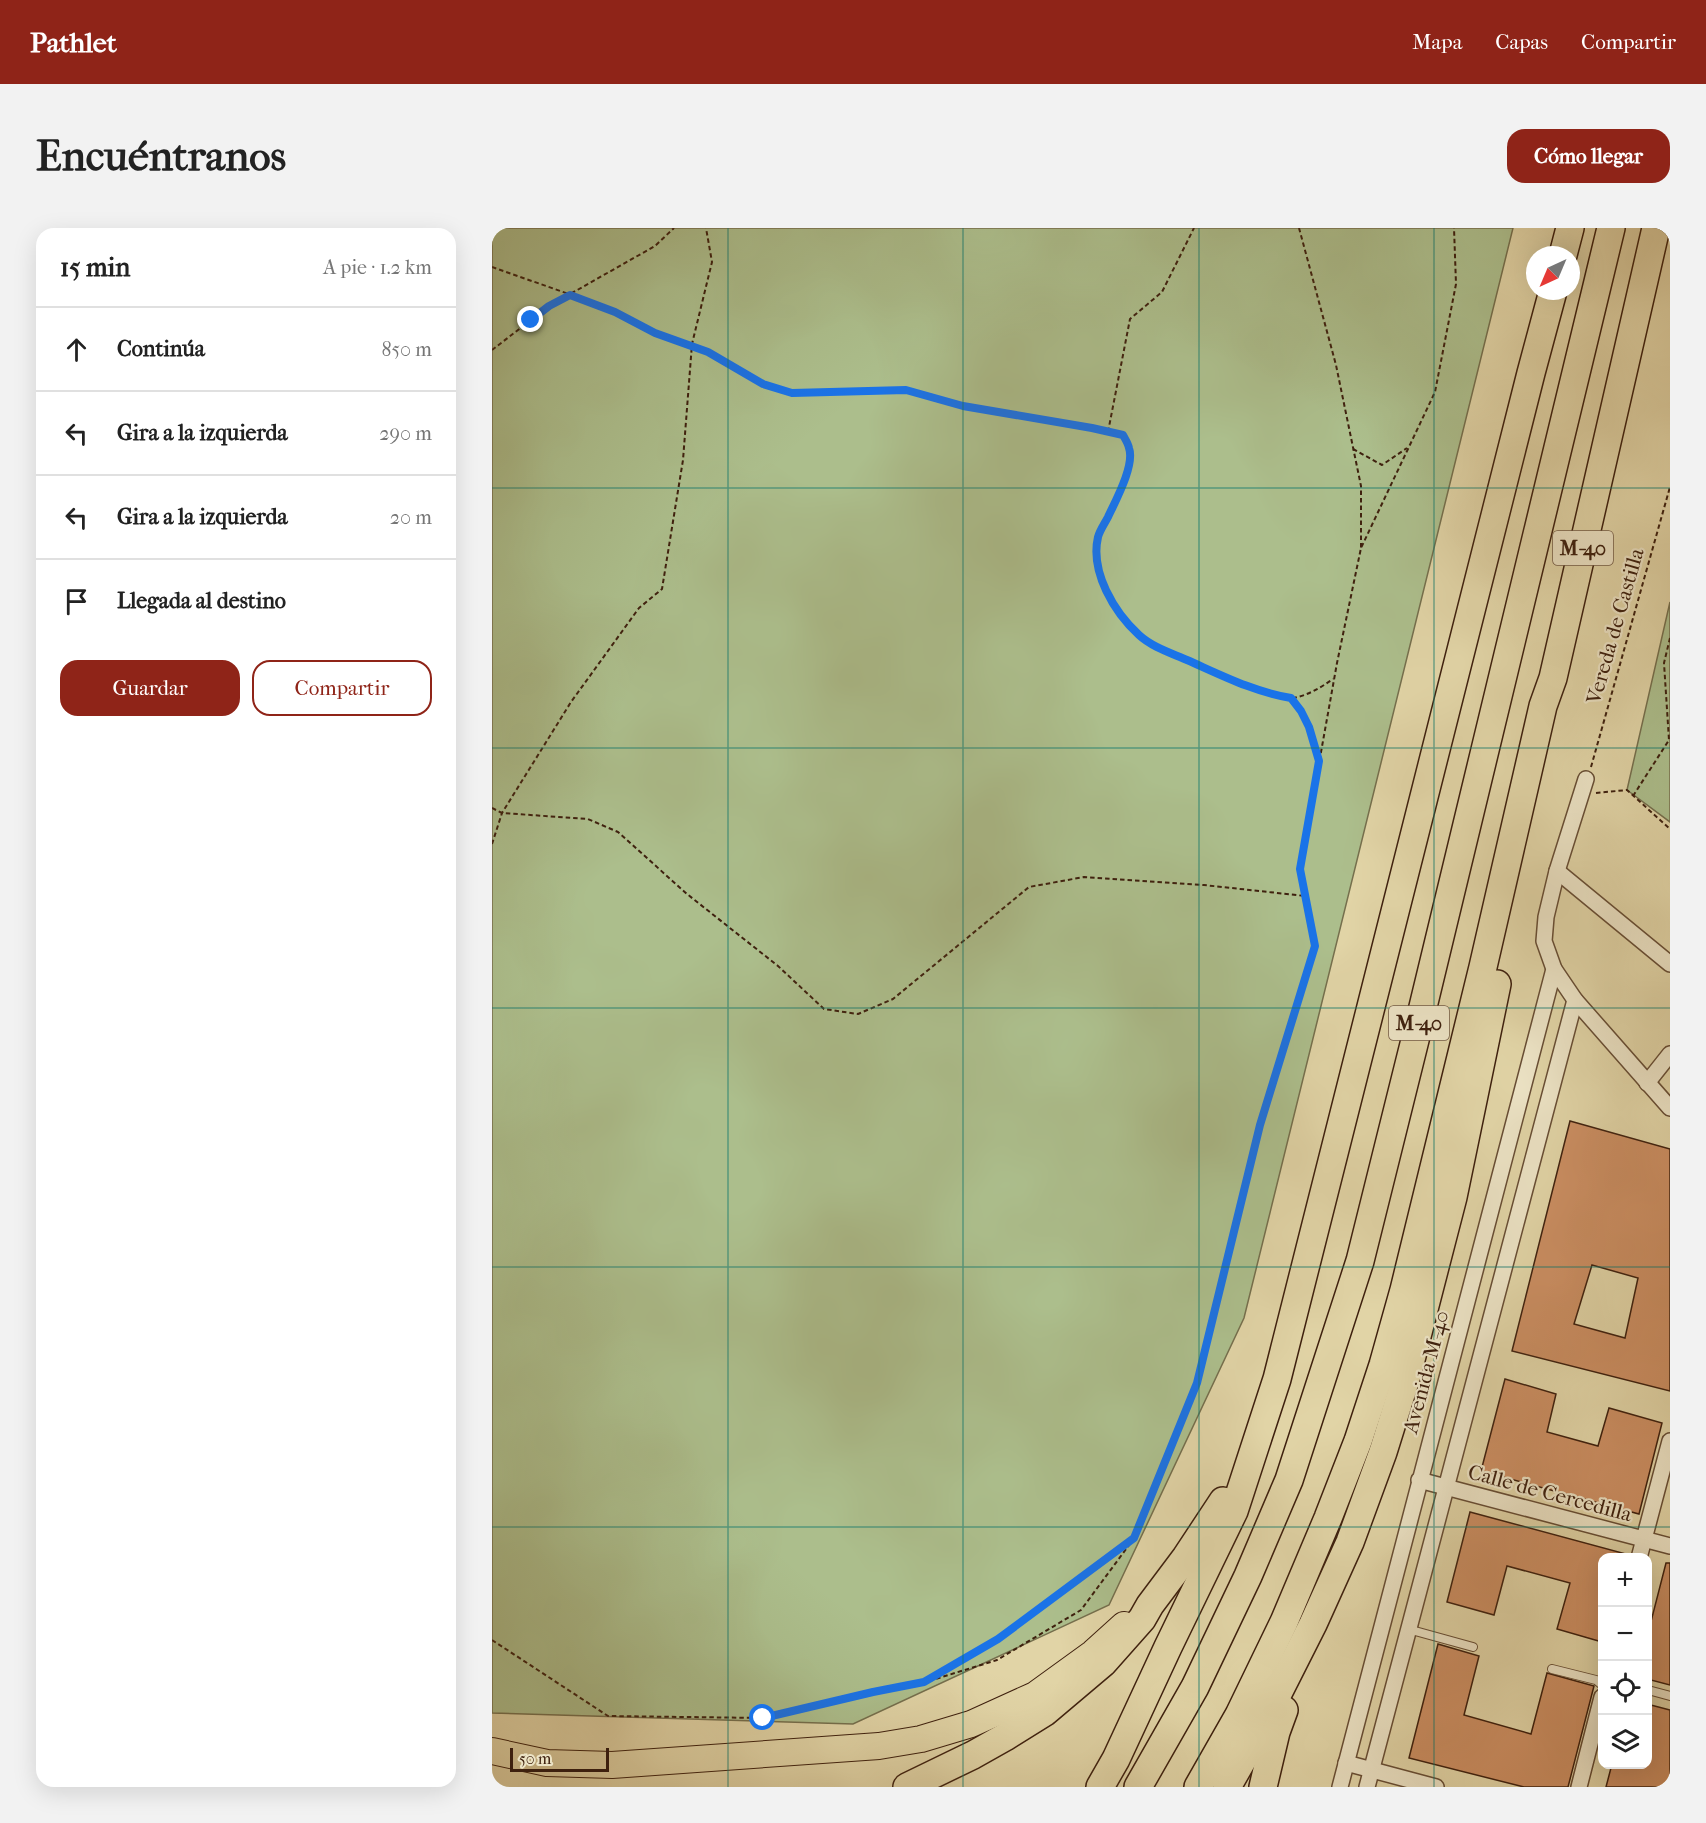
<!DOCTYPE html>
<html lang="es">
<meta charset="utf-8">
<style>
body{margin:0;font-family:"IM FELL French Canon",serif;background:#f2f2f2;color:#222}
.controls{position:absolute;right:18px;bottom:18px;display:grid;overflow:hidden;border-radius:12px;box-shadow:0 6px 24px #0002}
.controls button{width:54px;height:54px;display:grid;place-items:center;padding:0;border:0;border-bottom:2px solid #e0e0e0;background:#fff;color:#222;font:30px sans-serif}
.compass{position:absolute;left:1034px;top:18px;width:54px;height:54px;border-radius:50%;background:#fff;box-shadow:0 6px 24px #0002;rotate:224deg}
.scale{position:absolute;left:18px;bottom:15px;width:99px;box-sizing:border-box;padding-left:6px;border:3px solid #3e200e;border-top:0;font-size:16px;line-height:21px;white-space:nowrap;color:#3e200e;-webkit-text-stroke:4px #ece3c5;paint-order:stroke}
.stop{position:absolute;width:18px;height:18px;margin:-14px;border:4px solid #1a73e8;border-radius:50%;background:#fff}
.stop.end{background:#1a73e8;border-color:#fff;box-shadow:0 2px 6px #0008}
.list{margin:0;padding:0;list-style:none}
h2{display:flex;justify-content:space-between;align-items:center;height:78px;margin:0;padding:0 24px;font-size:26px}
h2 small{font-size:20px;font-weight:400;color:#767676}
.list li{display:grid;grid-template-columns:39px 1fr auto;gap:18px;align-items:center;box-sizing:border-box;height:84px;padding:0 24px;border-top:2px solid #e0e0e0}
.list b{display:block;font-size:22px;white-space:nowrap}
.list em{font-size:20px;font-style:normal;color:#767676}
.actions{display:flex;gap:12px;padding:18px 24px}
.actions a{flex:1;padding:14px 0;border:2px solid #8f2418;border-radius:18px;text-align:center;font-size:21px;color:#8f2418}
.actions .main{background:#8f2418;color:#fff}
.icon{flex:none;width:33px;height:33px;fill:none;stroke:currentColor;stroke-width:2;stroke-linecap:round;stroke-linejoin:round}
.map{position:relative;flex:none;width:1178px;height:1559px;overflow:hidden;border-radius:18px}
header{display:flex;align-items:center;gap:36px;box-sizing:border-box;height:84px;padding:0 30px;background:#8f2418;color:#fff}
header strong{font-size:28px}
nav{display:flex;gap:33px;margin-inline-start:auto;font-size:21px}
.intro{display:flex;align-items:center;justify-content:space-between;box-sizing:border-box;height:144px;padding:0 36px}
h1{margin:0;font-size:42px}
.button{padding:15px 27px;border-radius:18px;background:#8f2418;color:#fff;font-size:21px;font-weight:700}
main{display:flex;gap:36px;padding:0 36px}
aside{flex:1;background:#fff;border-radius:18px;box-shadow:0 6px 24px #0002}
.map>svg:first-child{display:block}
.green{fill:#acbe8c;stroke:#756f4d;stroke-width:1.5}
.building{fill:#cb8e62;stroke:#3e200e;stroke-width:1.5;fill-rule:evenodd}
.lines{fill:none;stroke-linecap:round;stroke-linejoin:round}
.service-casing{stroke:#674d34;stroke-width:10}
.minor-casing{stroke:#674d34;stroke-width:18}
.trunk-casing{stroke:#3e200e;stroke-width:28}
.motorway-casing{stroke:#3e200e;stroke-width:30}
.path{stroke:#3e200e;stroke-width:2;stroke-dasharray:4.5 3;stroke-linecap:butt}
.service{stroke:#ece3c5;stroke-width:8}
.minor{stroke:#ece3c5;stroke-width:15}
.trunk{stroke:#e1d4a6;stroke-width:26}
.motorway{stroke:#e1d4a6;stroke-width:27}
.route{stroke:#1a73e8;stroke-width:8}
.grid{fill:none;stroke:#0f766e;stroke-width:1.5;stroke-opacity:0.55}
.labels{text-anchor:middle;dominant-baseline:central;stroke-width:4.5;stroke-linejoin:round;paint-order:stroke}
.shield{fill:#ece3c5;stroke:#725a45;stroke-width:1.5}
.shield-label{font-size:20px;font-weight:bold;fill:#3e200e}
.street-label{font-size:21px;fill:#3e200e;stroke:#ece3c5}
</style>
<header>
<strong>Pathlet</strong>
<nav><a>Mapa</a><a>Capas</a><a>Compartir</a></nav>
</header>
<div class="intro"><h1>Encuéntranos</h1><a class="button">Cómo llegar</a></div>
<main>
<aside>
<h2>15 min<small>A pie · 1.2 km</small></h2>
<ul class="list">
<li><svg class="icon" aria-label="ahead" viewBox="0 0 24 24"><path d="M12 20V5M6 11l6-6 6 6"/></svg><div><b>Continúa</b></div><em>850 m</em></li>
<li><svg class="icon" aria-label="left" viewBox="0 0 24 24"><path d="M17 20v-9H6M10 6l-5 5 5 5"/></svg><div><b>Gira a la izquierda</b></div><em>290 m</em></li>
<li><svg class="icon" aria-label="left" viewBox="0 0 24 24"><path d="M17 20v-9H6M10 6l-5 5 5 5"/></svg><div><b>Gira a la izquierda</b></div><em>20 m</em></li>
<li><svg class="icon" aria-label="arrive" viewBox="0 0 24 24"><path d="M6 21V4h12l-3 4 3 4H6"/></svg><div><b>Llegada al destino</b></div></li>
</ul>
<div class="actions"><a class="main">Guardar</a><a>Compartir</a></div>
</aside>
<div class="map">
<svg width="1178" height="1559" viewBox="0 0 1178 1559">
<rect width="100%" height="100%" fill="#e1d4a6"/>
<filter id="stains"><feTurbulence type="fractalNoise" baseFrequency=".00333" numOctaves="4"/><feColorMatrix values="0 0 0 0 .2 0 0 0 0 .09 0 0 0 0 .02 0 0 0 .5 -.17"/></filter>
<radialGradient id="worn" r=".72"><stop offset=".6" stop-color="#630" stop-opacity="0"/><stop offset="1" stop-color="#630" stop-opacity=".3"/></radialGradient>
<!-- green -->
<g class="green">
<polygon points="0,0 1021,0 752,1090 617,1377 361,1496 0,1485"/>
<polygon points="1178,374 1178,594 1135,562"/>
</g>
<!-- building -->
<g class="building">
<path d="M 1078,893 L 1178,921 L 1178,1163 L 1020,1123 ZM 1100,1037 L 1146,1050 L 1133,1110 L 1082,1096 Z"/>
<polygon points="1013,1151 1064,1166 1055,1204 1106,1218 1117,1180 1170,1195 1147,1286 989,1243"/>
<polygon points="978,1284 1134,1326 1134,1329 1110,1329 1110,1414 1065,1401 1078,1355 1015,1338 1002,1387 955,1374"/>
<polygon points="1174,1335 1178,1335 1178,1457 1155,1451 1155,1409"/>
<polygon points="946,1416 987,1428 972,1487 1039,1506 1055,1445 1102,1458 1076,1559 1032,1559 917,1530"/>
<polygon points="1155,1476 1178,1482 1178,1559 1114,1559 1120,1536 1155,1536"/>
</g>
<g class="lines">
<defs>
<g id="service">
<polyline points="918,1398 923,1403 981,1419"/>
<polyline points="1060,1441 1104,1452 1110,1457"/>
<polyline points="1156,1462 1178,1468"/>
</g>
<g id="minor">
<polyline points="1094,551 1065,643 1054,689 1052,713 1062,741 1083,772 1178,880"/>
<polyline points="1065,643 1178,736"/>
<polyline points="1155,855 1178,826"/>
<polyline points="927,1252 1178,1318"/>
<polyline points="1147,1330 1178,1213"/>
<polyline points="854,1535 944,1559"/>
<polyline points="848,1559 1062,741"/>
<polyline points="875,1559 1083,772"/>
<polyline points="1087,1559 1110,1469"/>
</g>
<polyline id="trunk" points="0,1523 55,1535 120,1537 387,1518 429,1511 479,1496 543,1467 601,1425 632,1397"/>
<g id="motorway">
<polyline points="1071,27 1078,0"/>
<polyline points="415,1559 481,1527 513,1509 553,1484 611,1435 650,1391 658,1377 694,1329 731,1273"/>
<polyline points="608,1559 624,1531 676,1419 742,1283 785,1151 1039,145 1061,63"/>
<polyline points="646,1559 703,1459 756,1348 797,1252 868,1033 923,812 1119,0"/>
<polyline points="706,1559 747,1487 792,1394 836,1290 866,1213 891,1137 912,1062 991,739 1051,478 1061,450 1164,0"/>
<polyline points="735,1559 767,1503 821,1396 858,1314 891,1224 915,1147 961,969 1005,756"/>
<polyline points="771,1559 784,1504 792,1482"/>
</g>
</defs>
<!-- service casing -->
<use href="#service" class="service-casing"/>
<!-- minor casing -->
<use href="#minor" class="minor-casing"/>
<!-- trunk casing -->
<use href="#trunk" class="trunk-casing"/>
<!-- motorway casing -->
<use href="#motorway" class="motorway-casing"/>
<!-- path -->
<g class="path">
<polyline points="807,0 844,137 869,258 869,320"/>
<path d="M 0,39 L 91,71 L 122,84 L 163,105 L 216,124 L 271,156 L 300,165 L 414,162 L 471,178 L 600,200 L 631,207 C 633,211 636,215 637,219 C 647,249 600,297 605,331 C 608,357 628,392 648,409 C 663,420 681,426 697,433 C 722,445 746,456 773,464 C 781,466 791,470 800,470 C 815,468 828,460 841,451"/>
<polyline points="0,122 57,78 163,18 182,0"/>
<polyline points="616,204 638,91 670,64 702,0"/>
<polyline points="861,221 890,237 915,220"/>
<polyline points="799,470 809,483 817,499 827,532"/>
<polyline points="1099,539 1178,259"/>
<polyline points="1104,565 1135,562 1178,601"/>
<polyline points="1141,568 1177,512 1172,435 1178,410"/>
<polyline points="0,580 10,585 96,591 126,604 195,666 286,738 332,781 366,786 401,771 537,659 592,649 712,657 813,668"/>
<polyline points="0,616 10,585 79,474 147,380 170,361 191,232 200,116 220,34 214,0"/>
<polyline points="0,1412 116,1488 271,1490 381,1464 432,1454 506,1411 642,1310 705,1155 768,897 823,719 808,641 845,435 869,320 943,164 964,56 962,0"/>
<polyline points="437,1453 505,1432 589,1382 640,1313"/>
</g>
<!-- service -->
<use href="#service" class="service"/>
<!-- minor -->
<use href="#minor" class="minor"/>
<!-- trunk -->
<use href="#trunk" class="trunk"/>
<!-- motorway -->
<use href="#motorway" class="motorway"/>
</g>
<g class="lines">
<!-- route -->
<path class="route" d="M 39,92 L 57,78 L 78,67 L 123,84 L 163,105 L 216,124 L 271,156 L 300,165 L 414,162 L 471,178 L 600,200 L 631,207 C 633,211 636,215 637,220 C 643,237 624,272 616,289 C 613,295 608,302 606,309 C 598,344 622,384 647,407 C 660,419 679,425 695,432 C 729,447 762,464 799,470 L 809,483 L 817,499 L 827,533 L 808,641 L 823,718 L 768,897 L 705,1155 L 642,1310 L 506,1411 L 432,1454 L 381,1464 L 271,1490"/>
</g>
<!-- grid -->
<path class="grid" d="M 236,0 L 236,1559M 471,0 L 471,1559M 707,0 L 707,1559M 942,0 L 942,1559M 0,260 L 1178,260M 0,520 L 1178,520M 0,780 L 1178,780M 0,1039 L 1178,1039M 0,1299 L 1178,1299"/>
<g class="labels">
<!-- shield labels -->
<g class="shield">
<rect x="1061" y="303" width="60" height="34" rx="4.5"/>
<rect x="897" y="778" width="60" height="34" rx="4.5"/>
</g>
<g class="shield-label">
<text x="1091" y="320">M-40</text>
<text x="927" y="795">M-40</text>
</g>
<!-- street labels -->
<g class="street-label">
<text transform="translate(1123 398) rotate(-74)">Vereda de Castilla</text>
<text transform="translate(934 1144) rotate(-75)">Avenida M-40</text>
<text transform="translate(1058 1265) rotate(15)">Calle de Cercedilla</text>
</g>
</g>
<rect width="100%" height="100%" filter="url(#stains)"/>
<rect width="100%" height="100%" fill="url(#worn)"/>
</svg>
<div class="controls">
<button>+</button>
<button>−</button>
<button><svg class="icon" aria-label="locate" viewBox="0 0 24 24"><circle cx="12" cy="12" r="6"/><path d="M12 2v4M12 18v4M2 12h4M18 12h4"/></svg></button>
<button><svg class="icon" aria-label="layers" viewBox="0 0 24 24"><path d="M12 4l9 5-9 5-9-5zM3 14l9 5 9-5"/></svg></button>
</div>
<svg class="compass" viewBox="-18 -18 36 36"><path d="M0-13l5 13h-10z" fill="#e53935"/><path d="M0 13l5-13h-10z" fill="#767676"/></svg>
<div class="scale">50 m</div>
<div class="stop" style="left:271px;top:1490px"></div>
<div class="stop end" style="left:39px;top:92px"></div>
</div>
</main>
